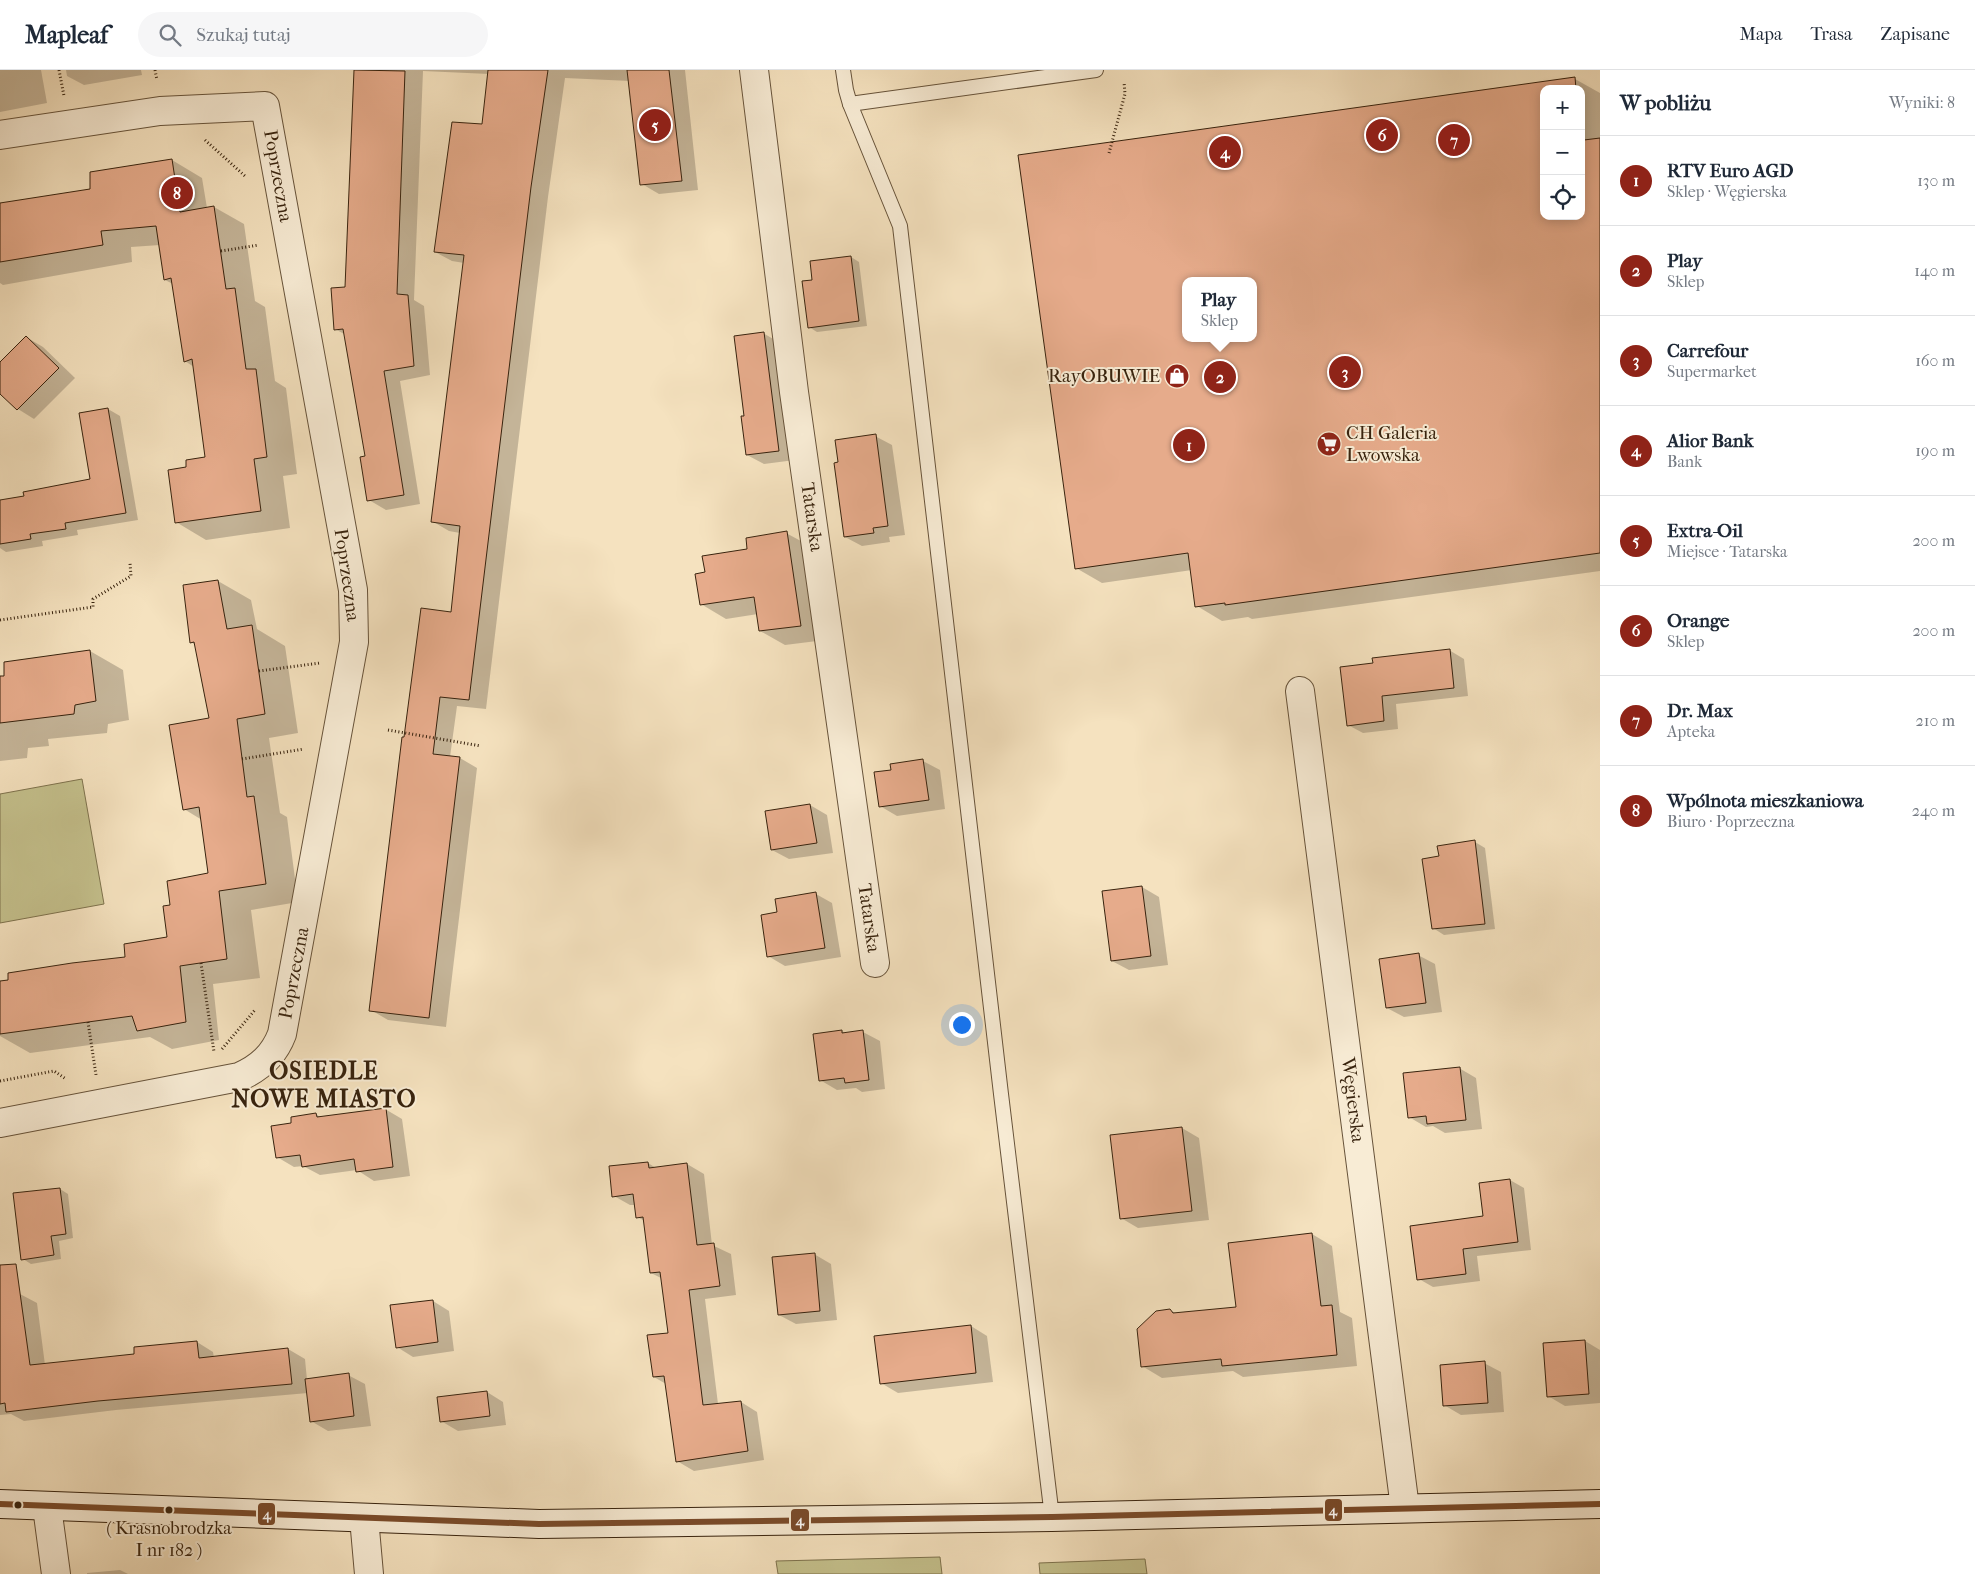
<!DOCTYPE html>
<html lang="pl">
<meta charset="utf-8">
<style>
body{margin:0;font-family:"IM FELL French Canon",serif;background:#f6f6f7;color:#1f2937}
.controls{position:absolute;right:15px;top:15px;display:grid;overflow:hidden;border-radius:10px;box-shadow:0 2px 12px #0003}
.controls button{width:45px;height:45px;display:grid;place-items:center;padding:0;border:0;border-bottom:1px solid #e0e1e3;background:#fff;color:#1f2937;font:25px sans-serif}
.you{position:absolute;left:961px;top:954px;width:18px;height:18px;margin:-12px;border:4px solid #fff;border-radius:50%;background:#1a73e8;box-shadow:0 0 0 8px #1a73e833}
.badge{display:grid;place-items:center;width:32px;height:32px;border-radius:50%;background:#8f2418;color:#fff;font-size:16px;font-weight:700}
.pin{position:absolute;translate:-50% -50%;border:2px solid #fff;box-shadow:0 1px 5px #0006}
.popup{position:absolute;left:1182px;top:207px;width:75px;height:65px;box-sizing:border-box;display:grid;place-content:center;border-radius:10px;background:#fff;filter:drop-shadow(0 1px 4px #0005);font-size:16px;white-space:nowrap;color:#747a83}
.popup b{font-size:19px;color:#1f2937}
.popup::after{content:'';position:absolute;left:50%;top:100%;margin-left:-10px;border:10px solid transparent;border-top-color:#fff}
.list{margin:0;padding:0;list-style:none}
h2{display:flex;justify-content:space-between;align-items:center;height:65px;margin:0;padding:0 20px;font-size:21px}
h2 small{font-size:16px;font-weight:400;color:#747a83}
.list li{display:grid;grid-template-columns:32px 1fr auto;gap:15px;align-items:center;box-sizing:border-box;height:90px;padding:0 20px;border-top:1px solid #e0e1e3}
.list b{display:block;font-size:19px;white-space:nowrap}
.list p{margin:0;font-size:16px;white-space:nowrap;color:#747a83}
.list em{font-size:16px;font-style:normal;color:#747a83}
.icon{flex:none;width:28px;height:28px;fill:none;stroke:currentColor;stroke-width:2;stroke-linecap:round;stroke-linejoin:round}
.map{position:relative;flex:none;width:1600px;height:1504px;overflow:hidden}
header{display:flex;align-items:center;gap:30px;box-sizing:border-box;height:70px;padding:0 25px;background:#fff;border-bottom:1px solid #e0e1e3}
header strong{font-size:24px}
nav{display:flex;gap:28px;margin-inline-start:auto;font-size:18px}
.search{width:350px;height:45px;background:#f6f6f7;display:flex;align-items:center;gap:12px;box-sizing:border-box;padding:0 18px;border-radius:28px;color:#747a83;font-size:19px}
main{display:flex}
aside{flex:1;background:#fff}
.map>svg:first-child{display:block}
.green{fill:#c4c08c;stroke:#7e724d}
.shadow{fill:#0003;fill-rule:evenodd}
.building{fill:#e6ab8b;stroke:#38230e;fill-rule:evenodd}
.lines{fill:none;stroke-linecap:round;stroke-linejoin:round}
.lane-casing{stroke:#67533a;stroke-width:16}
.street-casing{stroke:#67533a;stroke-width:30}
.secondary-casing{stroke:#38230e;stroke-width:30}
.path{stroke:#38230e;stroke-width:3;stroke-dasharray:1 2.5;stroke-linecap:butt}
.lane{stroke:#f8ecd5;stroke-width:14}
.street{stroke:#f8ecd5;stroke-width:28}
.secondary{stroke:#f8ecd5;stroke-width:28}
.bus-1-casing{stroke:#f8ecd5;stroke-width:10}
.bus-1{stroke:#7a4b2a;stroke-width:6}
.bus-dot{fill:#38230e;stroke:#f8ecd5;stroke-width:2}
.labels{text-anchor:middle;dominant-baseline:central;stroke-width:4;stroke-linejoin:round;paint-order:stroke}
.bus-label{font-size:18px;fill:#38230e;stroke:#f8ecd5}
.street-label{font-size:19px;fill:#38230e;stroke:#f8ecd5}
.poi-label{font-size:19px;fill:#38230e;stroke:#f8ecd5;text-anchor:end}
.district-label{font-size:24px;font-weight:bold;letter-spacing:1px;fill:#38230e;stroke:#f8ecd5}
.line-badge{stroke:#f8ecd5;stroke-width:2}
.badge-label{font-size:14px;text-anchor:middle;font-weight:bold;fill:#fff}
</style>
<header>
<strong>Mapleaf</strong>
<div class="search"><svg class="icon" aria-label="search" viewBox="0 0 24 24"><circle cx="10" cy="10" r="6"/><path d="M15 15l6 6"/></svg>Szukaj tutaj</div>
<nav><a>Mapa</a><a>Trasa</a><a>Zapisane</a></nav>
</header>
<main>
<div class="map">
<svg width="1600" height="1504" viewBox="0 0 1600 1504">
<rect width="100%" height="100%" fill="#f5e2bf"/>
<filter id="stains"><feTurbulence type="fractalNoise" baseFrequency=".004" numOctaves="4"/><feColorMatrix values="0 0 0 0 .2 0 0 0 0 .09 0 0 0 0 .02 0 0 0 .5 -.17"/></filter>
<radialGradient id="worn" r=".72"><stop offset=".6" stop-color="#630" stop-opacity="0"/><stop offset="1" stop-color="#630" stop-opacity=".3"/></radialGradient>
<!-- green -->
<g class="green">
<polygon points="82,709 104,834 0,853 0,724"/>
<polygon points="940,1487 942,1504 778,1504 776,1491"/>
<polygon points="1145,1489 1147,1504 1040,1504 1039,1493"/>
</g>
<!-- shadow -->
<g class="shadow">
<polygon points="0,0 41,0 47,33 0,42"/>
<polygon points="66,0 141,0 142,5 84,15 67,6"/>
<polygon points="355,0 685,0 698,120 659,124 642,114 630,11 565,8 548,127 486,639 457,636 450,687 460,688 477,698 446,957 388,950 371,940 405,668 452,543 460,463 449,461 432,451 464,193 452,191 435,182 483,55 489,4 423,1 414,230 424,236 430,305 400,311 420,434 386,440 369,430 366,387 346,265 335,259 346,219"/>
<path d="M 1575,9 L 1600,23 L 1600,501 L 1252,549 L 1248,547 L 1222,551 L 1197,536 L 1192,500 L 1102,513 L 1076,498 L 1020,86 ZM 1544,19 L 1581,19 L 1581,146 L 1544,146 ZM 1186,211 L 1254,211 L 1254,268 L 1186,268 Z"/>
<polygon points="172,90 202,108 207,138 214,137 244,154 255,231 265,237 275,311 286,318 297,404 283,406 290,458 206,470 176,452 187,398 206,388 194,297 185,291 173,214 165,210 160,175 131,177 132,192 3,215 0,213 0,134 91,120"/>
<polygon points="851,187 859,192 867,256 817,262 809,257"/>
<polygon points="763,263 780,273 795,390 764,394 747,385 746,347"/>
<polygon points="26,267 43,277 75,308 34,349 18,339 0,322 0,294"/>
<polygon points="108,339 120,346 138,450 77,460 78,465 42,471 43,476 6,482 0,478 0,431 25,427 91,410"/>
<polygon points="875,366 892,375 905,465 889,467 890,472 862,476 845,467 839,393"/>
<polygon points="786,463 812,477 825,570 785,575 760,561 758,544 726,549 701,534 706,503 748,480"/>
<polygon points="218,511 251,530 257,559 285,576 298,663 269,668 280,743 287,747 298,832 251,840 260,908 213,914 219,970 172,979 150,967 30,983 0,966 0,912 127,888 169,868 171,836 210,804 202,750 184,739 210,649 196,575 191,572 184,516"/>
<polygon points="1449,580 1464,589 1468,626 1396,634 1398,659 1363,663 1348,655 1374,594"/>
<polygon points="90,581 123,600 129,650 108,654 107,663 48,669 49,676 28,678 27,688 0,691 0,607"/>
<polygon points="923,691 940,700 945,739 897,746 880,736 892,701"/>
<polygon points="810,735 827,745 833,783 789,789 772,780"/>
<polygon points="1475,772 1485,778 1495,859 1444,865 1433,858"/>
<polygon points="1142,817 1159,827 1168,895 1129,900 1112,891"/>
<polygon points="816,824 832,833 841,887 785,896 768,886 778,844"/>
<polygon points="1418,885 1435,894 1442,942 1404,947 1387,938"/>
<polygon points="842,961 846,964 863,962 880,971 885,1019 862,1022 856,1018 837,1020 820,1010"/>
<polygon points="1459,998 1476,1008 1482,1059 1445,1063 1433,1056 1426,1057 1409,1047"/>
<polygon points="385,1039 402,1049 410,1106 374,1111 357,1100 320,1105 303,1096 294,1097 277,1087 293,1054 316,1044 321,1048"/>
<polygon points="1182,1058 1199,1068 1209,1150 1138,1158 1121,1148"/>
<polygon points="648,1093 656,1098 687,1094 704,1104 712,1175 731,1184 736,1225 705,1229 718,1334 741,1332 757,1342 764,1390 694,1401 677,1391 666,1314 654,1307 669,1264 663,1209 651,1203 645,1151 637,1147 636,1135 630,1135 614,1126"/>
<polygon points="1510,1110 1524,1118 1531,1180 1477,1186 1480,1211 1433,1217 1419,1209 1484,1147"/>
<polygon points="60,1119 68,1124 73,1168 59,1171 61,1189 31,1194 23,1189"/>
<polygon points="1312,1164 1332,1176 1340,1242 1352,1248 1357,1296 1243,1307 1233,1301 1162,1308 1142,1296 1170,1240 1177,1244 1237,1238"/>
<polygon points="814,1184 831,1194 837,1250 796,1254 779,1245"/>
<polygon points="20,1224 37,1233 45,1295 136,1285 197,1272 213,1282 214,1288 288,1279 305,1289 307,1310 348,1305 365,1314 371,1356 328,1361 311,1351 308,1323 116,1340 24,1351 11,1344 0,1345 0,1226"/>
<polygon points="433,1231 449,1241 454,1281 413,1287 397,1277"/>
<polygon points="971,1256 987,1266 993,1312 898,1323 881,1313"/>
<polygon points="1585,1271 1600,1280 1600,1333 1565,1336 1548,1326"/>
<polygon points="1484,1293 1501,1302 1504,1342 1461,1345 1444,1335"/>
<polygon points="487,1322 503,1332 506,1355 458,1361 441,1351"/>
<polygon points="120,1500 128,1504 87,1504 87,1503"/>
</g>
<!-- building -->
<g class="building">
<polygon points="354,0 405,1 397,224 408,225 414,296 384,301 404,425 367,431 360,387 365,386 343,259 334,260 331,218 345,217"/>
<polygon points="488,0 548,0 531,117 469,630 440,627 433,684 460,687 429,948 369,941 402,667 404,667 421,538 451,542 460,456 431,452 464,185 434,182 452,52 482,54"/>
<polygon points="627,0 669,0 682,111 640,115"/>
<path d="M 1575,7 L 1576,19 L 1544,19 L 1544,146 L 1581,146 L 1581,53 L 1584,70 L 1600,68 L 1600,483 L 1225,535 L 1225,533 L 1195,537 L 1188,483 L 1075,499 L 1018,85 ZM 1186,211 L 1254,211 L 1254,268 L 1186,268 Z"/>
<polygon points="172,89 180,142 214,136 226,219 235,218 246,299 256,299 267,387 254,389 261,441 175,453 168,400 186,397 186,390 205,387 192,289 184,292 171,208 164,210 156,156 101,161 103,175 0,192 0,133 90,119 90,102"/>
<polygon points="851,186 859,251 808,258 802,211 812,210 810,191"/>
<polygon points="764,262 779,381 746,385 741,346 744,346 734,266"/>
<polygon points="26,266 59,298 17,340 0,324 0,292"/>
<polygon points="108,338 126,443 65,453 66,459 30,464 31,469 0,474 0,430 24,426 23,422 90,409 79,343"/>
<polygon points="876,364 888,456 873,458 874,463 844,467 834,393 838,392 835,370"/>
<polygon points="787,461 801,556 759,561 754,527 700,535 695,504 705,502 702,486 747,479 746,468"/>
<polygon points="218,510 227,559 252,555 265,644 237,649 247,727 254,726 266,814 219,821 227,889 180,896 186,952 137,961 132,946 0,964 0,911 8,910 8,903 72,893 125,887 124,874 167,867 163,836 170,835 167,811 208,803 199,737 183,740 169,655 209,648 194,572 190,573 183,515"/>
<polygon points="1450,579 1454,618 1382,626 1384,651 1347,656 1340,597 1373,593 1372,588"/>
<polygon points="90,580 96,631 75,635 74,644 0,653 0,606 4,606 4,592"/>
<polygon points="923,689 929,730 879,737 874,702 891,700 890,694"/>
<polygon points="810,734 817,773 771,780 765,741"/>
<polygon points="1475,770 1485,854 1432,859 1422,789 1439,786 1437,776"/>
<polygon points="1142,816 1151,886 1111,891 1102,821"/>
<polygon points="816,822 825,878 767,887 761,845 777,842 775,829"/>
<polygon points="1419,883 1426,933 1386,938 1379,889"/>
<polygon points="842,960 842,963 863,960 869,1010 845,1013 844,1008 819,1011 813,964"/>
<polygon points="1460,997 1466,1050 1427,1054 1426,1046 1408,1048 1403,1003"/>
<polygon points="386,1038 393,1097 356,1102 354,1089 302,1097 300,1085 276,1088 271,1056 291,1053 291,1047 316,1043 317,1047"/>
<polygon points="1182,1057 1192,1141 1120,1149 1110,1065"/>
<polygon points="648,1092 649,1098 687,1093 697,1175 714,1173 720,1216 689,1220 703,1335 741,1331 748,1381 676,1392 664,1306 653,1307 647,1265 668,1263 660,1202 650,1203 643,1147 636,1148 633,1124 612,1127 609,1096"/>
<polygon points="1510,1109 1518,1172 1463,1179 1466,1204 1417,1210 1410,1156 1483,1146 1479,1113"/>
<polygon points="60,1118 66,1164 51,1166 54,1185 21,1190 13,1123"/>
<polygon points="1312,1163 1321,1236 1332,1235 1337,1285 1222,1296 1221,1289 1141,1297 1137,1259 1156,1241 1170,1239 1173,1243 1236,1237 1228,1173"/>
<polygon points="815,1183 820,1241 778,1245 772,1187"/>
<polygon points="16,1194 30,1295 134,1284 134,1277 197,1271 199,1288 288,1278 292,1314 98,1331 6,1342 5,1333 0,1334 0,1195"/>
<polygon points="433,1230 438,1272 396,1278 390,1235"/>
<polygon points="971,1255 976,1303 880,1314 874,1266"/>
<polygon points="1585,1270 1589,1324 1547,1327 1543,1273"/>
<polygon points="1485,1291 1488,1333 1443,1336 1440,1295"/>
<polygon points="349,1303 354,1346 310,1352 305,1309"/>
<polygon points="487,1321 490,1346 440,1352 437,1327"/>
</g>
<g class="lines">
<defs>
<g id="lane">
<polyline points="843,0 846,20 850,34"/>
<polyline points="1052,1447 1001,1024 900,156 850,34 1096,0"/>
</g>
<g id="street">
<polyline points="754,0 794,322 875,893"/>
<path d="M 0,65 L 160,41 L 265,36 L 353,520 L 354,572 L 282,964 C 274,985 260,998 239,1007 L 0,1053"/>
<polyline points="1300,621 1405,1438"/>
<polyline points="47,1437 56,1504"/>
<polyline points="364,1448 369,1504"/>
</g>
<polyline id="secondary" points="0,1434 539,1454 1052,1447 1600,1434"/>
</defs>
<!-- lane casing -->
<use href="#lane" class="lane-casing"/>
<!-- street casing -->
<use href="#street" class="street-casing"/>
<!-- secondary casing -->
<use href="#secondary" class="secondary-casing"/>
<!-- path -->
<g class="path">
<polyline points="59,0 64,26"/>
<polyline points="155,0 157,10"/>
<polyline points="205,70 245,106"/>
<polyline points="1109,83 1125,24 1124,12"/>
<polyline points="221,181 259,175"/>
<polyline points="0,550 93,537 93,529 131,506 130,493"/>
<polyline points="259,601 320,593"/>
<polyline points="388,660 481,676"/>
<polyline points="242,689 304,679"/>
<polyline points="201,893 214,982"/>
<polyline points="88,952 96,1005"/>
<polyline points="222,979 255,940"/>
<polyline points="0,1011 54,1001 66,1009"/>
</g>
<!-- lane -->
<use href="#lane" class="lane"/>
<!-- street -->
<use href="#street" class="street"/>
<!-- secondary -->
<use href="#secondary" class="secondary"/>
<defs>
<polyline id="bus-1" points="0,1434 539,1454 1052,1447 1600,1434"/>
</defs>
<!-- bus-1 casing -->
<use href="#bus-1" class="bus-1-casing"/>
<!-- bus-1 -->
<use href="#bus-1" class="bus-1"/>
</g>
<!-- icons -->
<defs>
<symbol id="shop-disc" viewBox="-11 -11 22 22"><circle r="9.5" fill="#8f2418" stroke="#f8ecd5"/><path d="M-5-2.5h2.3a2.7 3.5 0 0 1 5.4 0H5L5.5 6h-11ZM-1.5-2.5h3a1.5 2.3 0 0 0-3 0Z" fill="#fff"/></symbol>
<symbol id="supermarket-disc" viewBox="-11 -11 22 22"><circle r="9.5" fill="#8f2418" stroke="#f8ecd5"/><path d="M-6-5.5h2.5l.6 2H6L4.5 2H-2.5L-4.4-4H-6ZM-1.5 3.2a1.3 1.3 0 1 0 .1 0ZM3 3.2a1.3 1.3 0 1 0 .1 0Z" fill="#fff"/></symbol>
</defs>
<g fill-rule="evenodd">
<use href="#shop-disc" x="1163" y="292" width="28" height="28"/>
<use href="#supermarket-disc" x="1315" y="360" width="28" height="28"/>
</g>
<!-- markers -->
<g class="bus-dot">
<circle cx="18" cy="1435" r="4.5"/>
<circle cx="169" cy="1440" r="4.5"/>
</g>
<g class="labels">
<!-- bus labels -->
<g class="bus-label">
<text x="169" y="1458">( Krasnobrodzka<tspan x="169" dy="22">I nr 182 )</tspan></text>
</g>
<!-- street labels -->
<g class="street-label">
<text transform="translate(278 106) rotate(80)">Poprzeczna</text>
<text transform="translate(812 447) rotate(82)">Tatarska</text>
<text transform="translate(347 505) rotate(82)">Poprzeczna</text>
<text transform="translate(869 848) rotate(82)">Tatarska</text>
<text transform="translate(294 903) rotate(-79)">Poprzeczna</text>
<text transform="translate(1353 1030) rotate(83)">Węgierska</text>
</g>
<!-- poi labels -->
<g class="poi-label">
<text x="1160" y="306">RayOBUWIE</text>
<text x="1346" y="363" text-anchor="start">CH Galeria<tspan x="1346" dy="22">Lwowska</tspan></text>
</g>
<!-- district labels -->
<g class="district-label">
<text x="324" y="1001">OSIEDLE<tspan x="324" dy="28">NOWE MIASTO</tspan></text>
</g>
</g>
<g class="line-badge">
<rect x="1324" y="1428" width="19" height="24" rx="5" fill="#7a4b2a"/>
<rect x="257" y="1432" width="19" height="24" rx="5" fill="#7a4b2a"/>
<rect x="790" y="1438" width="20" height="24" rx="5" fill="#7a4b2a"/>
</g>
<g class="badge-label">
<text x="1333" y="1445">4</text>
<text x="267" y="1449">4</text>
<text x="800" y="1455">4</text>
</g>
<rect width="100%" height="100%" filter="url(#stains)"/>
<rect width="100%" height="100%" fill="url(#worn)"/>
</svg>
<div class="controls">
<button>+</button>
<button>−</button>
<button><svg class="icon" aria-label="locate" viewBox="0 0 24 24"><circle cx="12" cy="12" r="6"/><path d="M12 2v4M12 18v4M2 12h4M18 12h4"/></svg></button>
</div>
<div class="you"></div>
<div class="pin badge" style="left:1189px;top:375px">1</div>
<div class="pin badge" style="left:1220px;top:307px">2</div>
<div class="popup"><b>Play</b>Sklep</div>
<div class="pin badge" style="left:1345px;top:302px">3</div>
<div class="pin badge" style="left:1225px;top:82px">4</div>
<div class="pin badge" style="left:655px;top:55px">5</div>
<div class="pin badge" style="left:1382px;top:65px">6</div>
<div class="pin badge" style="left:1454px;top:70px">7</div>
<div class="pin badge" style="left:177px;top:123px">8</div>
</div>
<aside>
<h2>W pobliżu<small>Wyniki: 8</small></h2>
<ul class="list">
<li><span class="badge">1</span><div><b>RTV Euro AGD</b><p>Sklep · Węgierska</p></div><em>130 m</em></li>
<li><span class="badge">2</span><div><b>Play</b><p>Sklep</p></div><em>140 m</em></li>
<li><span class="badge">3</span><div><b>Carrefour</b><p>Supermarket</p></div><em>160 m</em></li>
<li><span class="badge">4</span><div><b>Alior Bank</b><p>Bank</p></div><em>190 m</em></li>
<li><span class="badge">5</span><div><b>Extra-Oil</b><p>Miejsce · Tatarska</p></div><em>200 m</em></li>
<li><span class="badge">6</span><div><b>Orange</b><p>Sklep</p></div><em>200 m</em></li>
<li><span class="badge">7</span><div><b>Dr. Max</b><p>Apteka</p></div><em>210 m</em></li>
<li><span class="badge">8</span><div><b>Wpólnota mieszkaniowa</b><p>Biuro · Poprzeczna</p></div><em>240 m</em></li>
</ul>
</aside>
</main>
